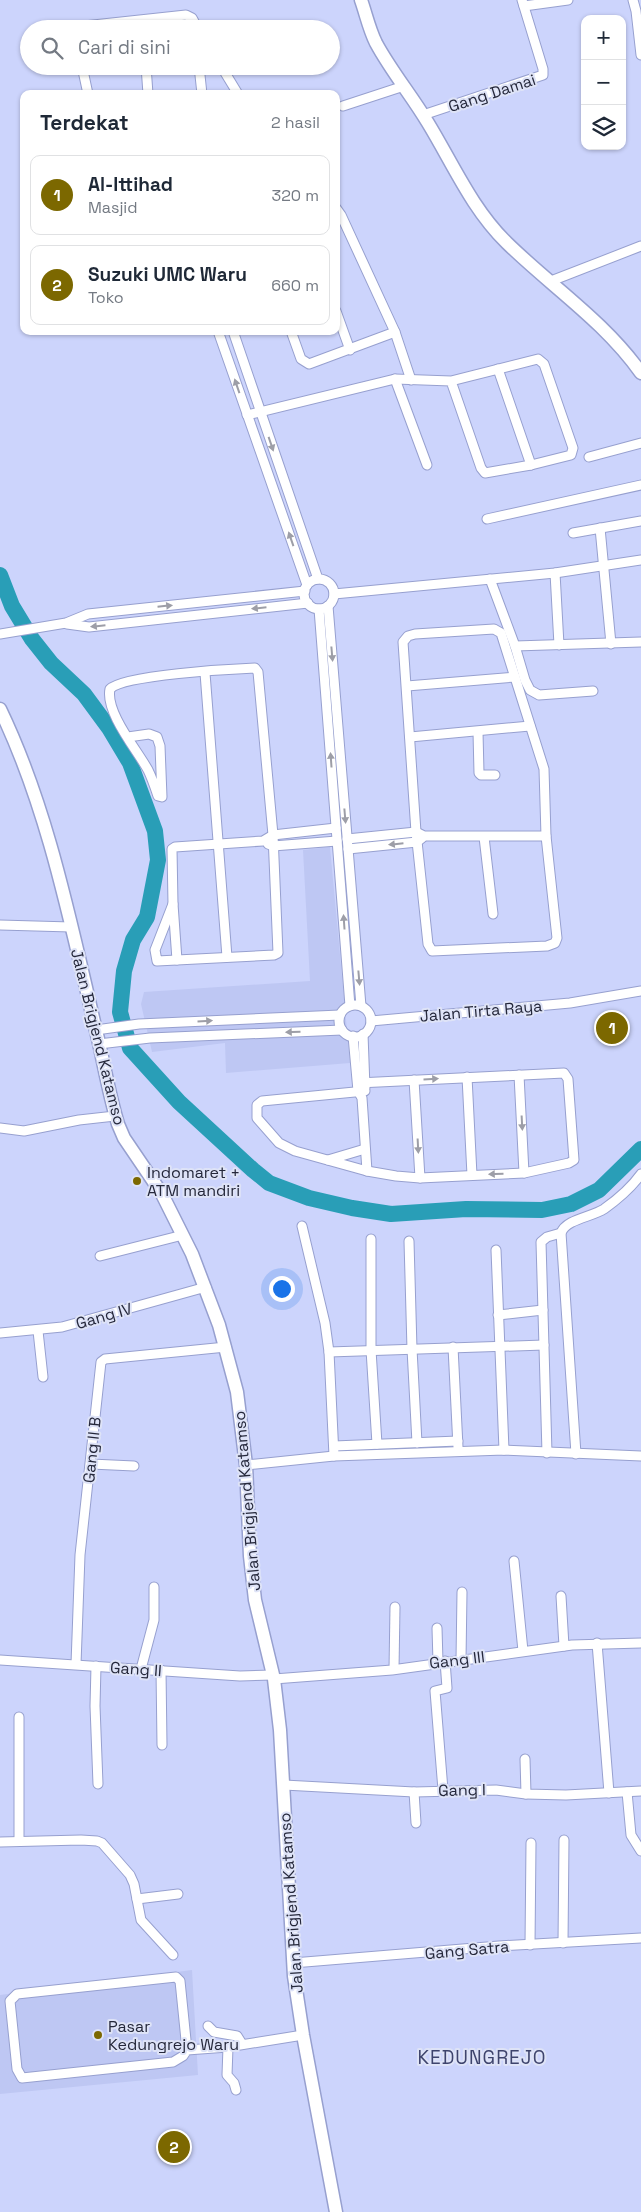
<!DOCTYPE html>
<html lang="id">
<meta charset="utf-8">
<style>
body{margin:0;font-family:"Space Grotesk",sans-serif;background:#f6f6f7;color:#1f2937}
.controls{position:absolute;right:15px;top:15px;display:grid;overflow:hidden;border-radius:10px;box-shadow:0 1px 4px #0004}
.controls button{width:45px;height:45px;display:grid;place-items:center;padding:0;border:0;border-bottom:1px solid #e0e1e3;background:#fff;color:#1f2937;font:25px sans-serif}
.you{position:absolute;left:281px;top:1288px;width:18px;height:18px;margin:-12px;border:4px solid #fff;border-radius:50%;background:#1a73e8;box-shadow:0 0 0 8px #1a73e833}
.badge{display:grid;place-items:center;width:32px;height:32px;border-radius:50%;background:#7c6800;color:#fff;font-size:16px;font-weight:700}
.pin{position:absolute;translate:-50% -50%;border:2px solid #fff;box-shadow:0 1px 5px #0006}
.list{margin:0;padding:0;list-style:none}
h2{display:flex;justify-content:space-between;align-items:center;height:65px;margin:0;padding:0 20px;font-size:21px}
h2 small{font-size:16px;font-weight:400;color:#747a83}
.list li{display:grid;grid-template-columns:32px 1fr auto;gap:15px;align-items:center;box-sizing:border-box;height:80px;margin:0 10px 10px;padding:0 10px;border:1px solid #e0e1e3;border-radius:10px}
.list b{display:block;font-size:19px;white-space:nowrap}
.list p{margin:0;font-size:16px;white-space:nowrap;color:#747a83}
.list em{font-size:16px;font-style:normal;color:#747a83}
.icon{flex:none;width:28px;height:28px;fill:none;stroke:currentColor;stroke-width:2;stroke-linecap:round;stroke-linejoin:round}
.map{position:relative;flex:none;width:641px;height:2212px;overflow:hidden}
.search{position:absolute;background:#fff;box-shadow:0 1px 4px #0004;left:20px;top:20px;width:320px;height:55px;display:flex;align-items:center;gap:12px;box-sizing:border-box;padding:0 18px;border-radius:28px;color:#747a83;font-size:19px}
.panel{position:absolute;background:#fff;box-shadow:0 1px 4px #0004;left:20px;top:90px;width:320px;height:245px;border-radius:10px}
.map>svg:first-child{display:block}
.built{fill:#bec7f3}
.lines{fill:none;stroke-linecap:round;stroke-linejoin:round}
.river{stroke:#299eb7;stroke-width:16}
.street-casing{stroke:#97a0cf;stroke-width:11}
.secondary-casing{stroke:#97a0cf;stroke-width:15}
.street{stroke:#fff;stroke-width:9}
.secondary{stroke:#fff;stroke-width:12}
.oneway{fill:#9d9ea7}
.poi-dot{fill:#7c6800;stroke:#dee3f7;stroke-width:2}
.labels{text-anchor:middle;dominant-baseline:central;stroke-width:4;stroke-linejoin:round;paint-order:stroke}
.street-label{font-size:16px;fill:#25283b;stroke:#dee3f7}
.poi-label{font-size:16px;fill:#25283b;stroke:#dee3f7;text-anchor:start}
.quarter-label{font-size:19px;letter-spacing:1px;fill:#3e446d;stroke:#dee3f7}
</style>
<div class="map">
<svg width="641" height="2212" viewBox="0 0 641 2212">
<rect width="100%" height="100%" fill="#ccd4fc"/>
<!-- built -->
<g class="built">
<polygon points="330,847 350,1063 226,1073 225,1043 152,1052 141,1004 144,992 310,981 303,850"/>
<polygon points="192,1970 198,2075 0,2094 0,1995"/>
</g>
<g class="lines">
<!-- river -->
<polyline class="river" points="0,575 12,606 32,639 51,663 84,694 109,728 130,763 155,831 158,860 147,917 133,940 124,971 120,1012 130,1048 179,1102 253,1170 269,1183 309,1198 352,1208 391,1214 466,1209 542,1210 571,1204 599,1190 641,1149"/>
<defs>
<g id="street">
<polyline points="633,0 636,11 641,55"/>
<polyline points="524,6 568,0"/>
<polyline points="77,29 84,26 186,15 192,18 198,29"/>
<polyline points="82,66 88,94"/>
<polyline points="146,66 148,94"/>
<polyline points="199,66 202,94"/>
<polyline points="221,66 238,94"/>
<polyline points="343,106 404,86"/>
<polyline points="423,115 543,75 543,69 522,0"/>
<polyline points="336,208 341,215 395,332 411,380"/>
<polyline points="551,281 641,246"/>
<polyline points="336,311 350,350"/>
<polyline points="218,331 307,585"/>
<polyline points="233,331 318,579"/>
<polyline points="291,331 301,359 309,364 395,332"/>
<polyline points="498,369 531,465"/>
<polyline points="395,379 427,465"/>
<polyline points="247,415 395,379 451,381 538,359 544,364 573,448 571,455 531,465 485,473 481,468 451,381"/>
<polyline points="589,457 641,443"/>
<polyline points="487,519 641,485"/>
<polyline points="600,528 611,644"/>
<polyline points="573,533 641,521"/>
<polyline points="555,573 559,645"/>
<polyline points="490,579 515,646 525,680 530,690 539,695 593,691"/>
<circle cx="319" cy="594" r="15"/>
<polyline points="334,594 555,573 641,560"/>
<polyline points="328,606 361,1006"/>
<polyline points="319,609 350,1006"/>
<polyline points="67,624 89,627 308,603"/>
<polygon points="494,629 501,633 544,769 546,836 557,938 555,943 547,946 432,951 428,944 416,832 403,642 408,636 415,634"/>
<polyline points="0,634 66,623 88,614 305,591"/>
<polyline points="515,646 641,642"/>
<polyline points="205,673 227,957"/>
<polyline points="407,686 515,677"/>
<polyline points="478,732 479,773 481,775 495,775"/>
<path d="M 128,737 L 149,734 L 157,737 L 160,746 L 162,797 L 158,796 C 155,787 152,778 148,770 C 137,750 105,712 110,689 C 123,675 231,669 255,668 L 258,672 L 273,835 L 278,953 L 274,955 L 157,961 L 155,950 L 173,904"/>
<polyline points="410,737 530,726"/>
<polyline points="484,837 493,914"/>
<polyline points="347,839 416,832 424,836 546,836"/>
<polyline points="268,844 273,846 337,841"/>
<polyline points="348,849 417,842 422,838"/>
<polyline points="0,925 71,927"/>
<polyline points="177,960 173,904 172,849 175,847 263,841 273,835 336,828"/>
<circle cx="355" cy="1021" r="16"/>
<polyline points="371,1021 570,1003 641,991"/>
<polyline points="96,1030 139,1024 340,1015"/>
<polyline points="363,1034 365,1088"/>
<polyline points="353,1036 358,1091 362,1098 367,1171"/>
<polyline points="99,1044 150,1038 342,1030"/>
<polyline points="519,1075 524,1173"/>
<polyline points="467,1077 472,1175"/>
<polyline points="414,1080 420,1178"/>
<polyline points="358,1083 564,1073 568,1079 574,1160 569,1163 524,1173 420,1178 396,1176 367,1171 295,1151 279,1143 257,1118 257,1105 262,1101 365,1091"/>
<polyline points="0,1128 24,1131 79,1120 115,1116"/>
<polyline points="328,1160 365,1149"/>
<polyline points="302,1226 325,1323 329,1352 334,1456"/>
<polyline points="371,1239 371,1350 377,1444"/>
<polyline points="409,1241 412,1349 417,1443"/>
<polyline points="496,1250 504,1450"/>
<polyline points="100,1256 183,1235"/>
<polyline points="498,1315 543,1310"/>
<polyline points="38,1331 43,1377"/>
<polyline points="0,1333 62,1327 206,1287"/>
<polyline points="453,1347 458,1447"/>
<polyline points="329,1352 544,1345"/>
<polyline points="334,1446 458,1441"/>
<polyline points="547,1453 541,1242 547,1237 561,1233"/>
<path d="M 576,1454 L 561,1233 C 566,1219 592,1217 604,1209 C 618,1199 631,1188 641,1174"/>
<polyline points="91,1464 134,1466"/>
<polyline points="246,1465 334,1456 504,1450 641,1456"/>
<polyline points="514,1561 523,1651"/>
<polyline points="561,1596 564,1646"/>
<polyline points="437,1628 438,1662"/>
<polyline points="597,1643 609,1793"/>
<polyline points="0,1660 240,1676 273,1675"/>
<polyline points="461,1660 462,1592"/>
<polyline points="76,1664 80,1555 101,1362 105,1359 226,1347"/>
<polyline points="96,1666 95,1706 98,1784"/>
<polyline points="141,1669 154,1620 154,1587"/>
<polyline points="394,1669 395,1607"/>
<polyline points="161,1670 162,1745"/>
<polyline points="274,1679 392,1670 572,1645 641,1643"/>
<polyline points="19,1717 19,1841"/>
<polyline points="525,1759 526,1794"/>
<polyline points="284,1785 414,1792 496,1790 526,1794 566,1795 641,1791"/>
<polyline points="443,1790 435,1691 447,1688 445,1661"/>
<polyline points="414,1792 416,1823"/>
<polyline points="627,1792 631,1835 641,1851"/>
<polyline points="0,1842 81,1840 97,1841 102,1843 130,1875 134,1884 141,1920 173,1955"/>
<polyline points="137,1899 178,1894"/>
<polyline points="563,1943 564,1840"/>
<polyline points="530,1945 531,1843"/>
<polyline points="293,1963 499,1946 641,1938"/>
<polyline points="208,2026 214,2032 237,2036 242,2044"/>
<polyline points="228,2047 227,2075 234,2083 236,2090"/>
<polyline points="187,2050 180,1981 176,1977 17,1994 10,2001 17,2069 22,2078 173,2062 183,2056 187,2050 228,2047 303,2035"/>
</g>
<g id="secondary">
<path d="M 361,0 C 366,14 369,29 376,43 C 391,71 412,96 428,123 C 453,164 472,209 507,243 C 552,287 604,321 641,373"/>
<path d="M 0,709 C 50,813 72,931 99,1043 C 105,1070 110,1098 118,1124 L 124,1138 L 162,1194 L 192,1254 L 219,1325 L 237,1392 L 246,1465 L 250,1556 L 255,1600 L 274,1679 L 280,1730 L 294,1976 L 303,2035 L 336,2212"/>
</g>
</defs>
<!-- street casing -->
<use href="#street" class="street-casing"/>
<!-- secondary casing -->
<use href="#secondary" class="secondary-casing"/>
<!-- street -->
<use href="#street" class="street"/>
<!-- secondary -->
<use href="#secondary" class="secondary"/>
</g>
<!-- one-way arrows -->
<defs><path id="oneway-solid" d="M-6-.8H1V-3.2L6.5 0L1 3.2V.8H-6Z" transform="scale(1.25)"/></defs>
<g class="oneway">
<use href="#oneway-solid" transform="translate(237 386) rotate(-109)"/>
<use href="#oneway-solid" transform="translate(271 444) rotate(71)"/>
<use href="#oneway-solid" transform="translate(291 539) rotate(-109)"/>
<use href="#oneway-solid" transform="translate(165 606) rotate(-6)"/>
<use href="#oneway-solid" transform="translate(259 608) rotate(174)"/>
<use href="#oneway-solid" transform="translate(98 626) rotate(174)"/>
<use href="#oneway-solid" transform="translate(332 654) rotate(85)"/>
<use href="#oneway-solid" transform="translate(331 760) rotate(-94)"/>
<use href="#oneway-solid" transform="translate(345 816) rotate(85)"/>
<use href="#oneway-solid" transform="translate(396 844) rotate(174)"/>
<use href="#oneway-solid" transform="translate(344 922) rotate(-94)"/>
<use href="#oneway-solid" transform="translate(359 978) rotate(85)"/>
<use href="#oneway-solid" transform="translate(205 1021) rotate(-3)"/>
<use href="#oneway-solid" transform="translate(293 1032) rotate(178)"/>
<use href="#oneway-solid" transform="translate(431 1079) rotate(-3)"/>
<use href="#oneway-solid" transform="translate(522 1123) rotate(87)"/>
<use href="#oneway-solid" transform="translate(418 1146) rotate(87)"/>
<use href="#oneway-solid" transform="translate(496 1174) rotate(178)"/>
</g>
<!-- markers -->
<g class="poi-dot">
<circle cx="137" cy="1181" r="5"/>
<circle cx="98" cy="2035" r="5"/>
</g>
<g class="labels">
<!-- street labels -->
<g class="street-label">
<text transform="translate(492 93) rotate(-18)">Gang Damai</text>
<text transform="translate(481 1011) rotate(-5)">Jalan Tirta Raya</text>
<text transform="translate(98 1037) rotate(76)">Jalan Brigjend Katamso</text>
<text transform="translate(104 1316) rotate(-16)">Gang IV</text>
<text transform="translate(92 1450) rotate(-84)">Gang II B</text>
<text transform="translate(247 1501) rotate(-95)">Jalan Brigjend Katamso</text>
<text transform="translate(457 1660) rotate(-7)">Gang III</text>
<text transform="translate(136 1669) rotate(4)">Gang II</text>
<text transform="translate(462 1790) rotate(-1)">Gang I</text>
<text transform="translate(291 1903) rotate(-94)">Jalan Brigjend Katamso</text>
<text transform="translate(467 1950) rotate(-5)">Gang Satra</text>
</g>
<!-- poi labels -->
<g class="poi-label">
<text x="147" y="1172">Indomaret +<tspan x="147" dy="18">ATM mandiri</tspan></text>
<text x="108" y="2026">Pasar<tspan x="108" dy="18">Kedungrejo Waru</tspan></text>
</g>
<!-- quarter labels -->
<g class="quarter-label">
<text x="482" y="2057">KEDUNGREJO</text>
</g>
</g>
</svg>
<div class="controls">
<button>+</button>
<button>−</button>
<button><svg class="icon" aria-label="layers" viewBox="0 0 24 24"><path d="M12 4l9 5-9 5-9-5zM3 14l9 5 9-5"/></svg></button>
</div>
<div class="you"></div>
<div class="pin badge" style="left:612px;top:1028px">1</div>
<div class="pin badge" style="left:174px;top:2147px">2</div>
<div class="search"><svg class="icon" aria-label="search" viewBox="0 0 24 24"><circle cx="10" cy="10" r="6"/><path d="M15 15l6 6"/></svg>Cari di sini</div>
<section class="panel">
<h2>Terdekat<small>2 hasil</small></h2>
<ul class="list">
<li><span class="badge">1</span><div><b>Al-Ittihad</b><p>Masjid</p></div><em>320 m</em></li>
<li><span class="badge">2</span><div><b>Suzuki UMC Waru</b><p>Toko</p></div><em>660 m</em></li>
</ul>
</section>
</div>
